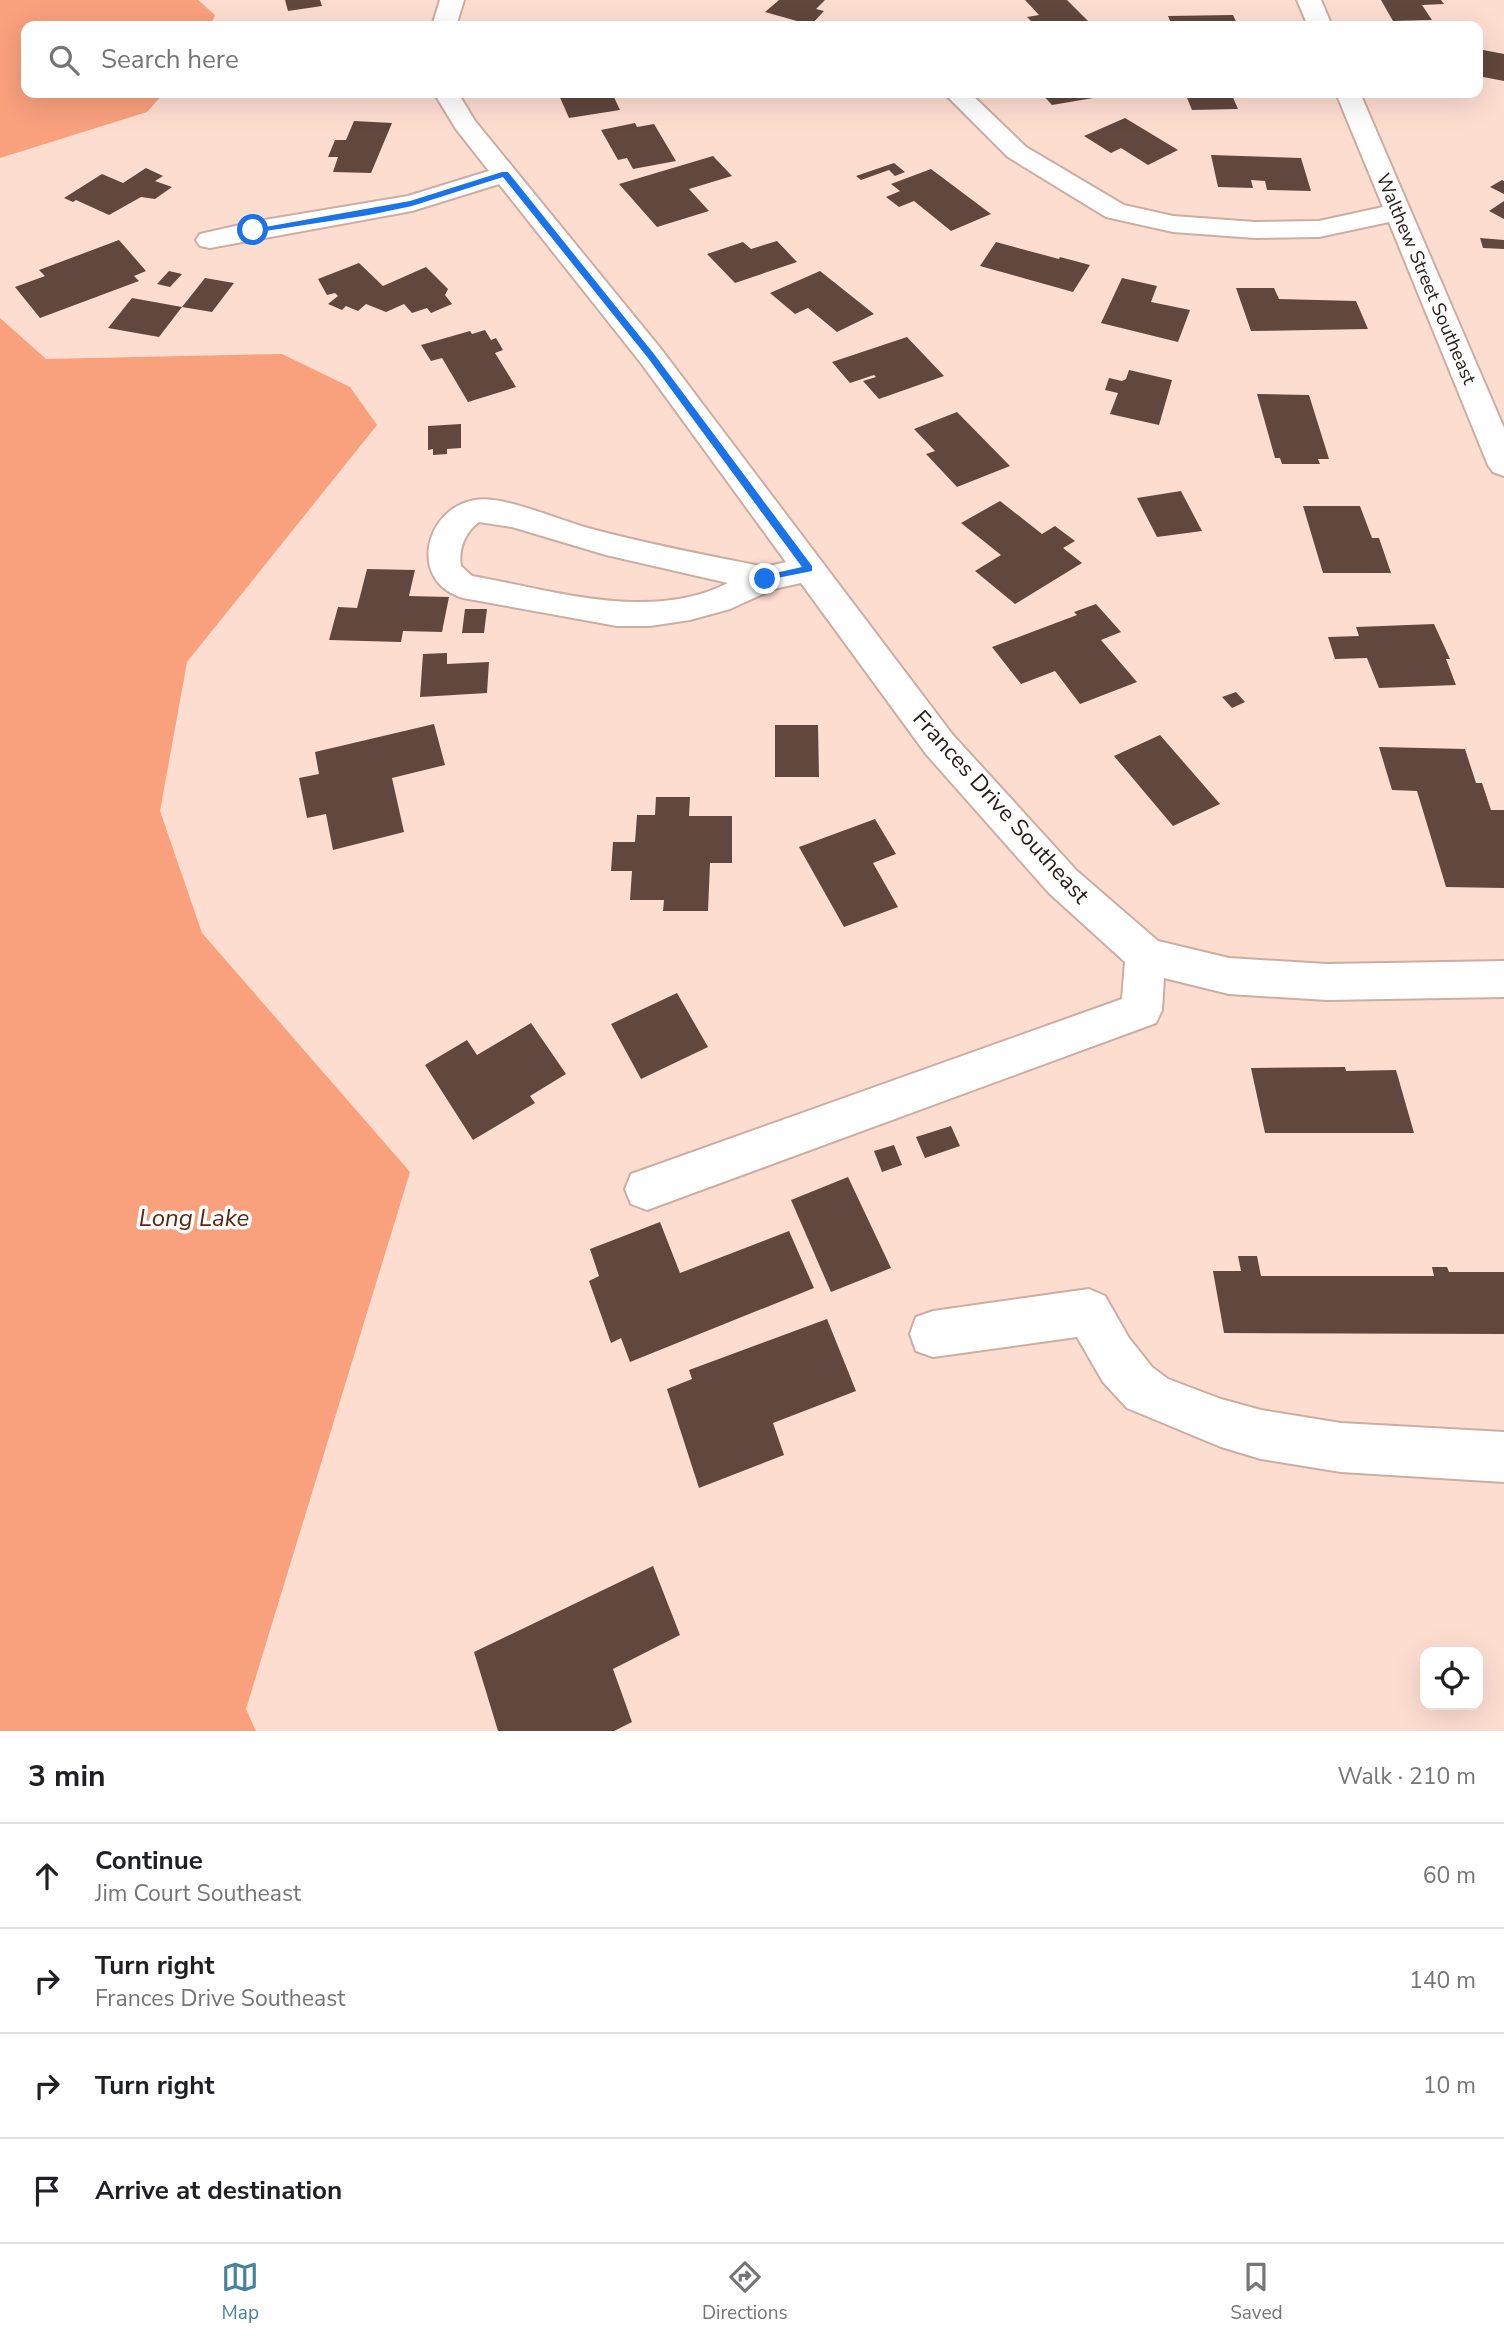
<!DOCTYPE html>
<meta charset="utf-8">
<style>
body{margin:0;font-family:"Nunito Sans",sans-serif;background:#f6f6f6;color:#202124}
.controls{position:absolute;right:21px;bottom:21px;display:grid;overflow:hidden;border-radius:14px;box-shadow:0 7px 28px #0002}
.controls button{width:63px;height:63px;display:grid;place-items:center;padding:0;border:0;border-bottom:2px solid #e0e0e0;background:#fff;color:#202124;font:35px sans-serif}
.stop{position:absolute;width:21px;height:21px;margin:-16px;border:5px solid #1a73e8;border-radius:50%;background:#fff}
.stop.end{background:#1a73e8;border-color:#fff;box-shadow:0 2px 7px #0008}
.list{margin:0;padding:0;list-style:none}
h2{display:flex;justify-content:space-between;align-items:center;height:91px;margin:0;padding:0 28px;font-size:30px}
h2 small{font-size:23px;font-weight:400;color:#757577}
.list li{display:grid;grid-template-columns:46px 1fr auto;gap:21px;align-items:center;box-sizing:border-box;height:105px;padding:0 28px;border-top:2px solid #e0e0e0}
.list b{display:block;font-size:26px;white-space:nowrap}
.list p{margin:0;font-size:23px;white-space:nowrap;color:#757577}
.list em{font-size:23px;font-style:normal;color:#757577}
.icon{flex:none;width:38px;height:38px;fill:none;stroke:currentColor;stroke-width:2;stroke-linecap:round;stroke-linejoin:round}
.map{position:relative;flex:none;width:1504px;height:1731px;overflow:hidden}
.search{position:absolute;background:#fff;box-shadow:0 7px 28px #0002;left:21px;right:21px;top:21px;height:77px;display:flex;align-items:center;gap:18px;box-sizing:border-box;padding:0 24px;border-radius:14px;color:#757577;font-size:26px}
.sheet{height:511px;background:#fff}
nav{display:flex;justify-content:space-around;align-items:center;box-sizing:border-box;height:98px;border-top:2px solid #e0e0e0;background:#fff;font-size:19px;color:#757577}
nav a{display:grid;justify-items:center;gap:4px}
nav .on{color:#458498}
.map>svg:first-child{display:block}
.water{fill:#f9a07d}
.building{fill:#61473d}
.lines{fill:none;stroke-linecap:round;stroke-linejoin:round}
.minor-casing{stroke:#ccada1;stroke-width:4}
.minor{fill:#fff;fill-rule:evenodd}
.route{fill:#1a73e8}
.labels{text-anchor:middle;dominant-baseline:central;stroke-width:7;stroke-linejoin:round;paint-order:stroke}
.far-street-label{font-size:19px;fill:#261b17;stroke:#fff}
.street-label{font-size:23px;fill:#261b17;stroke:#fff}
.water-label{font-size:24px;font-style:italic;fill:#5e260e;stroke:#fff}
</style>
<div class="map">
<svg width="1504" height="1731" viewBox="0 0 1504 1731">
<rect width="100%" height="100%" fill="#feddd1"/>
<!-- water -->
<g class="water">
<polygon points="0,0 198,0 215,15 210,26 26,26 26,93 164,93 147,112 0,158"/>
<polygon points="0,318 46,359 282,354 350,387 377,425 187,662 160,811 202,933 410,1172 246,1709 256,1731 0,1731"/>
</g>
<!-- building -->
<g class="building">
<polygon points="285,0 320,0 322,6 288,11"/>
<polygon points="779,0 825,0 816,9 824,11 811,25 765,12"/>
<polygon points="1025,0 1067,0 1090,23 1036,26 1027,17 1039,15"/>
<polygon points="1381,0 1441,0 1444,4 1422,5 1432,20 1393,21"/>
<polygon points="1233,15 1238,26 1172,26 1168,16"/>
<polygon points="1478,49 1504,54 1504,81 1478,76"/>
<polygon points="558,93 612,93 620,110 569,118"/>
<polygon points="1041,93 1102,93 1105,96 1052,105"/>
<polygon points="1185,93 1231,93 1238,109 1192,110"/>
<polygon points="1125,118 1178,150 1148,165 1121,148 1111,153 1084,136"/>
<polygon points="354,121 392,123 371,173 333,172 338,157 328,157 335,140 346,140"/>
<polygon points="635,123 637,127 654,124 676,161 633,169 627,158 618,160 601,130"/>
<polygon points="1211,155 1301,158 1311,191 1267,190 1265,181 1251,180 1253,188 1218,187"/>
<polygon points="713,156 732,176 689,189 709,211 657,227 619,184"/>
<polygon points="894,163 905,172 895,176 889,170 861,180 856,176"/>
<polygon points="146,168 163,176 155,181 172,187 155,199 141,197 109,215 76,200 73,202 64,198 102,174 123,183"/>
<polygon points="931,169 991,214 951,231 914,201 899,207 886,197 900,191 891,184"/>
<polygon points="1502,180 1504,181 1504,194 1490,187"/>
<polygon points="1504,201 1504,219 1489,211"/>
<polygon points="1480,238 1504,240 1504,249 1483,248"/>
<polygon points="119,240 146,271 134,276 139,281 40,318 15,287 45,276 39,270"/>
<polygon points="777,241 797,262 735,283 707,254 743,242 751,249"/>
<polygon points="996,242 1059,259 1060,257 1090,265 1073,292 980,266"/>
<polygon points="359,263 383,286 426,267 448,289 445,295 452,304 431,313 427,308 412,313 404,304 386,312 366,304 358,311 346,306 342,310 328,304 338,296 335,293 327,295 318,279"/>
<polygon points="169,271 182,274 170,287 157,284"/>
<polygon points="820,271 874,314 837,332 808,308 795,314 770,293"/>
<polygon points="205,278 234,283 212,312 182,307"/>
<polygon points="1122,278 1157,286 1151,302 1190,310 1178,342 1101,323"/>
<polygon points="1236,288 1274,288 1279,299 1356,301 1368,329 1251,331"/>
<polygon points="132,298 182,307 159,337 108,328"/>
<polygon points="485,330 491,340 496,338 503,350 495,353 516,387 468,402 442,358 431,361 421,345 470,331 472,334"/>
<polygon points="907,337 944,376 879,399 863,381 876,377 874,375 850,383 832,362"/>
<polygon points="1129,370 1172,380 1159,425 1110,414 1118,393 1105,390 1109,378 1122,381 1126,379"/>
<polygon points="1257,394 1309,395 1329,459 1318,459 1320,464 1282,464 1280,458 1275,458"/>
<polygon points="957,412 1010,466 957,487 926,454 935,451 914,429"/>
<polygon points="461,424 461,448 447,449 447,454 433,455 433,449 428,450 428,426"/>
<polygon points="1181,491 1202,531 1157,537 1137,498"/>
<polygon points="1000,501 1042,534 1055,526 1075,541 1063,548 1082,563 1015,604 975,571 1001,555 961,523"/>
<polygon points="1303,506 1360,506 1372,538 1379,538 1391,573 1323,573"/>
<polygon points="367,569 415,570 409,596 449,597 442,632 403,631 401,642 329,640 338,607 357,608"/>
<polygon points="1096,604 1121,632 1101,640 1137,682 1080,704 1055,671 1021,684 992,647 1077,615 1074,612"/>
<polygon points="465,609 487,609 484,633 462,633"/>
<polygon points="1434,624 1450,659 1446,659 1456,685 1379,688 1367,658 1335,659 1328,637 1359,636 1356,627"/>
<polygon points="447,653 447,664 489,662 487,693 420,697 423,654"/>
<polygon points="1236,692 1245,702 1232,708 1222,697"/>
<polygon points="434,724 445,765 392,778 404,832 333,850 326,814 307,818 299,778 319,774 315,752"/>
<polygon points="775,725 818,725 819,777 775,777"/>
<polygon points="1160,735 1220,804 1173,826 1114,756"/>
<polygon points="1379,747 1465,749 1476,783 1482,783 1491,810 1504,810 1504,888 1446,887 1417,791 1392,790"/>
<polygon points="656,797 690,797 689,816 732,816 732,863 710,863 708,911 663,911 664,900 630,900 632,871 611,871 613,842 635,842 637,815 655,815"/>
<polygon points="875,819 896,854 873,863 898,907 844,927 799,847"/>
<polygon points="677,993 708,1047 641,1079 611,1024"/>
<polygon points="531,1023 566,1074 530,1096 535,1103 473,1140 425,1065 467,1040 477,1055"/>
<polygon points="1345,1067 1346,1071 1396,1070 1414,1133 1265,1133 1251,1068"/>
<polygon points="951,1126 960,1146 925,1158 916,1137"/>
<polygon points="894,1145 902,1165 882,1172 874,1151"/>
<polygon points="848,1177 891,1268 831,1292 791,1200"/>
<polygon points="660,1222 680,1273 789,1231 814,1288 630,1362 621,1338 611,1343 589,1281 599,1276 590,1249"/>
<polygon points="1238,1256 1257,1256 1261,1276 1434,1276 1432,1267 1447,1267 1449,1272 1504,1272 1504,1334 1224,1333 1213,1271 1241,1271"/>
<polygon points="827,1319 856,1391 773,1423 784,1455 699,1488 667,1389 692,1379 689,1370"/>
<polygon points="653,1566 680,1635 613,1669 632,1722 614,1731 498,1731 474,1652"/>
</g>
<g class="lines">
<defs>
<g id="minor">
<polygon points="440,0 464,0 456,26 432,26"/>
<polygon points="1297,0 1321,0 1332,26 1308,26"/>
<path d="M 434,93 L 458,93 L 475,121 L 661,349 L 952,734 L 1077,871 L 1158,941 L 1229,958 L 1327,964 L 1504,961 L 1504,997 L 1327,1000 L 1229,994 L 1164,978 L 1162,1010 L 1156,1023 L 647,1210 L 631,1204 L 625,1189 L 631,1174 L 1122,999 L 1125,962 L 1049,893 L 926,754 L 801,583 L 774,589 L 730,609 L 690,620 L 650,626 L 617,626 L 463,598 C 407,581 425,508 475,500 C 503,495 559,520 588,528 C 646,544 706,555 765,567 L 786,562 L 641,363 L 499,184 L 412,211 L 210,248 L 200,246 L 196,240 L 200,234 L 253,222 L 408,196 L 489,171 L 456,129 ZM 479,522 L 512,527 L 606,555 L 728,583 C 650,623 553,590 472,576 L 461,566 C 458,549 465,532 479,522 Z"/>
<polygon points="944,93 970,93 1026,147 1124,205 1173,216 1255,222 1319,221 1383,207 1336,93 1360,93 1504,428 1504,476 1493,472 1488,465 1389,222 1319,237 1255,238 1173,232 1106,217 1008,157"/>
<polygon points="1089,1289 1105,1296 1129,1338 1152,1367 1168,1379 1221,1399 1261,1410 1341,1423 1504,1432 1504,1482 1341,1472 1261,1459 1221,1447 1127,1408 1103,1382 1077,1337 933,1357 916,1351 910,1334 916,1317 933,1311"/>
</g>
</defs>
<!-- minor casing -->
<use href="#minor" class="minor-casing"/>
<!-- minor -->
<use href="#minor" class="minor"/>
</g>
<!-- route -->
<polygon class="route" points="502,172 508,172 654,354 812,566 812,571 762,581 762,576 802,567 648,358 503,177 412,206 369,215 253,233 249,230 410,201"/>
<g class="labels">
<!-- far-street labels -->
<g class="far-street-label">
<text transform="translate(1426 279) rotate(67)">Walthew Street Southeast</text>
</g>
<!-- street labels -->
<g class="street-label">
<text transform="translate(1001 807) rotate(48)">Frances Drive Southeast</text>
</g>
<!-- water labels -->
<g class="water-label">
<text x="194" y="1218">Long Lake</text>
</g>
</g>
</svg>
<div class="controls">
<button><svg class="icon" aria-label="locate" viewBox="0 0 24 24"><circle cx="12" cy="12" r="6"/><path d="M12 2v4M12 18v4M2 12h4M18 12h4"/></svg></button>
</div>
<div class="stop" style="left:253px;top:230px"></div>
<div class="stop end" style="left:765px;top:579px"></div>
<div class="search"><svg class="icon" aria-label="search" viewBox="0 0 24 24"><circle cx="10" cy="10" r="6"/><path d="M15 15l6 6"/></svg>Search here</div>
</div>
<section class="sheet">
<h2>3 min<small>Walk · 210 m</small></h2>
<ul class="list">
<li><svg class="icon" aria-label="ahead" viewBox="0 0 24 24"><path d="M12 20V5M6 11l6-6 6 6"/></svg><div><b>Continue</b><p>Jim Court Southeast</p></div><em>60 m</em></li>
<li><svg class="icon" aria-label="right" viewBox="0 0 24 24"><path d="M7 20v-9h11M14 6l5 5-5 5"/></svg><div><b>Turn right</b><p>Frances Drive Southeast</p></div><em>140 m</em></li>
<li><svg class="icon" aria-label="right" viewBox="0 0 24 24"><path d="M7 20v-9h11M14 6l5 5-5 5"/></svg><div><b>Turn right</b></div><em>10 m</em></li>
<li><svg class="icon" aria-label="arrive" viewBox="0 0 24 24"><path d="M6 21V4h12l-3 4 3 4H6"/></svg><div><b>Arrive at destination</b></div></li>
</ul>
</section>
<nav>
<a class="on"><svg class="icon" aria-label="map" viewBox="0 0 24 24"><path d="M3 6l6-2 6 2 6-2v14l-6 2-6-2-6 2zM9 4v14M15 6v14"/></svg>Map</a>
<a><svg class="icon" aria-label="directions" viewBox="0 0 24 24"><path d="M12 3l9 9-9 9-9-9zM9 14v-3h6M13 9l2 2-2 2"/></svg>Directions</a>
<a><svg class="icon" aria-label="saved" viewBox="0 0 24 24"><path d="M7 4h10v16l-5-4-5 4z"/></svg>Saved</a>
</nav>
